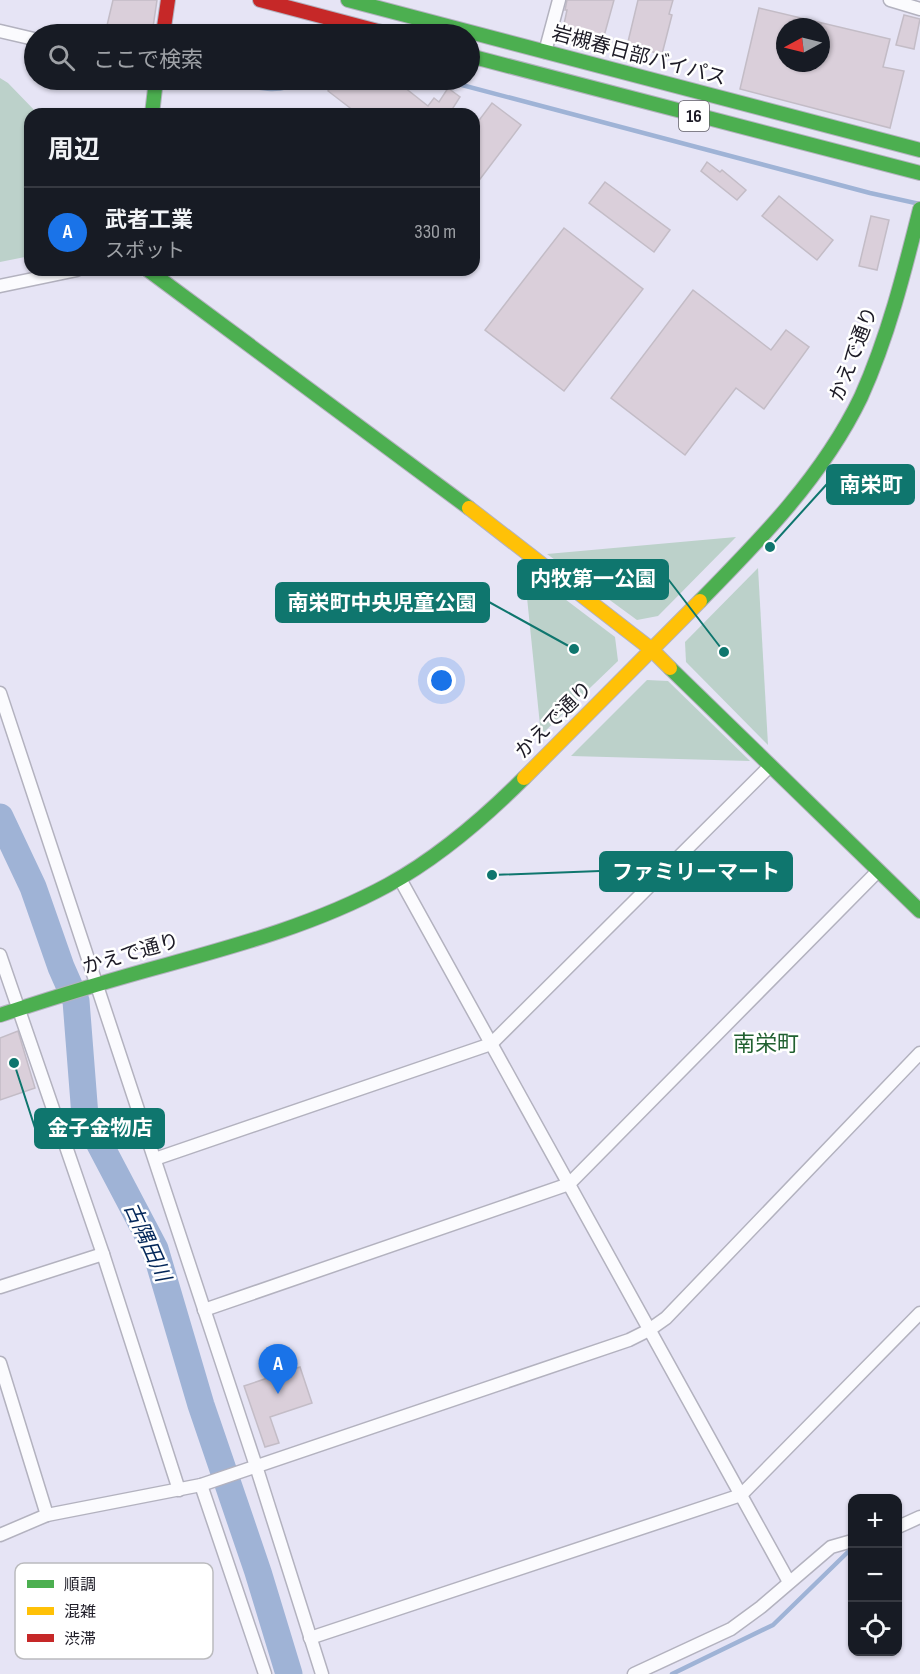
<!DOCTYPE html>
<html lang="ja">
<meta charset="utf-8">
<style>
body{margin:0;font-family:"Sofia Sans Condensed","Noto Sans JP",sans-serif;background:#20242c;color:#f1f3f6}
.controls{position:absolute;right:18px;bottom:18px;display:grid;overflow:hidden;border-radius:12px;box-shadow:0 2px 4px #0004}
.controls button{width:54px;height:54px;display:grid;place-items:center;padding:0;border:0;border-bottom:2px solid #363941;background:#171b24;color:#f1f3f6;font:30px sans-serif}
.compass{position:absolute;left:776px;top:18px;width:54px;height:54px;border-radius:50%;background:#171b24;box-shadow:0 2px 4px #0004;rotate:263deg}
.you{position:absolute;left:442px;top:681px;width:21px;height:21px;margin:-15px;border:4px solid #fff;border-radius:50%;background:#1a73e8;box-shadow:0 0 0 9px #1a73e833}
.badge{display:grid;place-items:center;width:39px;height:39px;border-radius:50%;background:#1a73e8;color:#fff;font-size:20px;font-weight:700}
.pin{position:absolute;translate:-50% -50px;filter:drop-shadow(0 2px 3px #0008)}
.pin::after{content:'';position:absolute;top:32px;width:21px;height:18px;background:inherit;clip-path:polygon(0 0,100% 0,50% 100%)}
.list{margin:0;padding:0;list-style:none}
h2{display:flex;justify-content:space-between;align-items:center;height:78px;margin:0;padding:0 24px;font-size:26px}
h2 small{font-size:20px;font-weight:400;color:#9ea1a6}
.list li{display:grid;grid-template-columns:39px 1fr auto;gap:18px;align-items:center;box-sizing:border-box;height:90px;padding:0 24px;border-top:2px solid #363941}
.list b{display:block;font-size:22px;white-space:nowrap}
.list p{margin:0;font-size:20px;white-space:nowrap;color:#9ea1a6}
.list em{font-size:20px;font-style:normal;color:#9ea1a6}
.icon{flex:none;width:33px;height:33px;fill:none;stroke:currentColor;stroke-width:2;stroke-linecap:round;stroke-linejoin:round}
.map{position:relative;flex:none;width:920px;height:1674px;overflow:hidden}
.search{position:absolute;background:#171b24;box-shadow:0 2px 4px #0004;left:24px;top:24px;width:456px;height:66px;display:flex;align-items:center;gap:15px;box-sizing:border-box;padding:0 21px;border-radius:33px;color:#9ea1a6;font-size:22px}
.panel{position:absolute;background:#171b24;box-shadow:0 2px 4px #0004;left:24px;top:108px;width:456px;height:168px;border-radius:18px}
.map>svg:first-child{display:block}
.green{fill:#bcd1ca}
.lines{fill:none;stroke-linecap:round;stroke-linejoin:round}
.stream{stroke:#9fb3d6;stroke-width:4.5}
.river{stroke:#9fb3d6;stroke-width:27}
.building{fill:#dacfda;stroke:#c3bcc6;stroke-width:1.5;fill-rule:evenodd}
.street-casing{stroke:#b3b2bf;stroke-width:15}
.fast-casing{stroke:#b3b2bf;stroke-width:16}
.slow-casing{stroke:#b3b2bf;stroke-width:16}
.jam-casing{stroke:#b3b2bf;stroke-width:16}
.street{stroke:#fbfbfe;stroke-width:12}
.fast{stroke:#4caf50;stroke-width:14}
.slow{stroke:#ffc107;stroke-width:14}
.jam{stroke:#c62828;stroke-width:14}
.labels{text-anchor:middle;dominant-baseline:central;stroke-width:5;stroke-linejoin:round;paint-order:stroke}
.shield{fill:#fff;stroke:#615f67;stroke-width:1.5}
.shield-label{font-size:18px;font-weight:bold;fill:#1d1b26}
.street-label{font-size:20px;fill:#1d1b26;stroke:#fff}
.water-label{font-size:21px;font-style:italic;fill:#022659;stroke:#fff}
.quarter-label{font-size:22px;fill:#226131;stroke:#fff}
.key{fill:#fff;stroke:#bbbbbe;stroke-width:1.5}
.key-label{font-size:16px;fill:#1d1b26}
.leader{fill:none;stroke:#0f766e;stroke-width:2}
.callout-dot{fill:#0f766e;stroke:#fff;stroke-width:2}
.callout{fill:#0f766e;stroke:#0f766e;stroke-width:2}
.callout-label{font-size:21px;text-anchor:middle;font-weight:bold;fill:#fff}
</style>
<div class="map">
<svg width="920" height="1674" viewBox="0 0 920 1674">
<rect width="100%" height="100%" fill="#e6e4f5"/>
<!-- green -->
<g class="green">
<polygon points="0,78 8,83 38,114 30,114 30,256 0,262"/>
<polygon points="736,537 658,616 637,620 547,554"/>
<polygon points="524,568 615,637 618,661 541,735"/>
<polygon points="758,568 768,745 686,662 685,642"/>
<polygon points="647,680 668,681 750,761 571,756"/>
</g>
<g class="lines">
<!-- stream -->
<g class="stream">
<path d="M 226,80 C 256,87 276,96 304,80"/>
<polyline points="443,80 870,193 920,204"/>
<polyline points="672,1674 773,1625 852,1548"/>
</g>
<!-- river -->
<polyline class="river" points="0,817 33,887 61,967 76,1001 85,1116 155,1249 201,1405 258,1572 289,1674"/>
</g>
<!-- building -->
<g class="building">
<polygon points="113,0 157,0 152,34 105,34"/>
<polygon points="567,0 614,0 601,47 588,43 591,35 563,29 567,10 565,10"/>
<polygon points="638,0 673,0 669,14 672,15 662,54 627,46"/>
<path d="M 759,8 L 890,39 L 883,67 L 904,71 L 890,128 L 740,89 ZM 821,23 L 821,63 L 785,63 L 785,27 L 821,27 Z"/>
<polygon points="904,15 920,19 914,49 896,45"/>
<polygon points="337,80 395,80 428,106 434,98 439,102 448,88 460,97 451,111 455,114 358,114 328,91"/>
<polygon points="492,103 521,125 474,187 474,127"/>
<polygon points="707,162 720,172 722,170 746,190 737,200 701,171"/>
<polygon points="605,182 670,230 654,252 589,203"/>
<polygon points="779,196 833,240 817,260 762,216"/>
<polygon points="871,216 889,220 877,270 859,266"/>
<polygon points="564,228 643,289 564,391 485,330"/>
<polygon points="693,290 771,350 786,330 809,347 764,409 736,388 685,455 611,398"/>
<polygon points="18,1031 35,1088 0,1100 0,1038"/>
<polygon points="300,1367 312,1403 270,1417 279,1443 265,1447 244,1386"/>
</g>
<g class="lines">
<defs>
<g id="street">
<polyline points="890,0 920,9"/>
<polyline points="0,31 34,39"/>
<polyline points="545,52 559,0"/>
<polyline points="0,286 77,270"/>
<polyline points="0,693 256,1466 322,1674"/>
<polyline points="400,879 789,1582"/>
<polyline points="0,955 103,1254 179,1490"/>
<polyline points="155,1159 491,1044 770,766"/>
<polyline points="0,1287 103,1254"/>
<polyline points="204,1310 569,1184 878,871"/>
<polyline points="0,1363 47,1515"/>
<polyline points="201,1485 265,1674"/>
<polyline points="898,1527 920,1517"/>
<polyline points="0,1535 47,1515 201,1485 629,1340 649,1330 666,1318 920,1053"/>
<polyline points="310,1638 741,1495 920,1313"/>
<polyline points="634,1674 731,1629 761,1607 831,1547 852,1541"/>
</g>
<g id="fast">
<polyline points="348,0 920,150"/>
<polyline points="470,56 920,173"/>
<polyline points="152,114 156,80"/>
<polyline points="148,270 469,508"/>
<path d="M 700,601 C 761,539 823,476 861,397 C 888,337 904,273 920,209"/>
<polyline points="670,668 920,911"/>
<path d="M 0,1015 C 55,997 110,980 166,965 C 242,944 318,923 388,885 C 439,857 483,819 524,778"/>
</g>
<g id="slow">
<polyline points="469,508 651,649 670,668"/>
<polyline points="524,778 700,601"/>
</g>
<g id="jam">
<polyline points="260,0 389,34"/>
<polyline points="163,34 168,0"/>
</g>
</defs>
<!-- street casing -->
<use href="#street" class="street-casing"/>
<!-- fast casing -->
<use href="#fast" class="fast-casing"/>
<!-- slow casing -->
<use href="#slow" class="slow-casing"/>
<!-- jam casing -->
<use href="#jam" class="jam-casing"/>
<!-- street -->
<use href="#street" class="street"/>
<!-- fast -->
<use href="#fast" class="fast"/>
<!-- slow -->
<use href="#slow" class="slow"/>
<!-- jam -->
<use href="#jam" class="jam"/>
</g>
<g class="labels">
<!-- shield labels -->
<rect class="shield" x="679" y="101" width="30" height="30" rx="4.5"/>
<g class="shield-label">
<text x="694" y="116">16</text>
</g>
<!-- street labels -->
<g class="street-label">
<text transform="translate(639 56) rotate(15)">岩槻春日部バイパス</text>
<text transform="translate(854 354) rotate(-69)">かえで通り</text>
<text transform="translate(554 720) rotate(-45)">かえで通り</text>
<text transform="translate(131 954) rotate(-16)">かえで通り</text>
</g>
<!-- water labels -->
<g class="water-label">
<text transform="translate(147 1242) rotate(66)">古隅田川</text>
</g>
<!-- quarter labels -->
<g class="quarter-label">
<text x="766" y="1044">南栄町</text>
</g>
</g>
<!-- legend -->
<rect x="15" y="1563" width="198" height="96" rx="9" class="key"/>
<rect x="27" y="1580" width="27" height="8" fill="#4caf50"/>
<rect x="27" y="1607" width="27" height="8" fill="#ffc107"/>
<rect x="27" y="1634" width="27" height="8" fill="#c62828"/>
<g class="key-label">
<text x="64" y="1590">順調</text>
<text x="64" y="1617">混雑</text>
<text x="64" y="1644">渋滞</text>
</g>
<!-- callouts -->
<path class="leader" d="M770 547L827 484M724 652L668 579M574 649L489 602M492 875L600 871M14 1063L35 1128"/>
<g class="callout-dot">
<circle cx="770" cy="547" r="6"/>
<circle cx="724" cy="652" r="6"/>
<circle cx="574" cy="649" r="6"/>
<circle cx="492" cy="875" r="6"/>
<circle cx="14" cy="1063" r="6"/>
</g>
<g class="callout">
<rect x="827" y="465" width="87" height="39" rx="6"/>
<rect x="518" y="560" width="150" height="39" rx="6"/>
<rect x="276" y="583" width="213" height="39" rx="6"/>
<rect x="600" y="852" width="192" height="39" rx="6"/>
<rect x="35" y="1109" width="129" height="39" rx="6"/>
</g>
<g class="callout-label">
<text x="871" y="492">南栄町</text>
<text x="593" y="586">内牧第一公園</text>
<text x="382" y="610">南栄町中央児童公園</text>
<text x="696" y="879">ファミリーマート</text>
<text x="100" y="1135">金子金物店</text>
</g>
</svg>
<div class="controls">
<button>+</button>
<button>−</button>
<button><svg class="icon" aria-label="locate" viewBox="0 0 24 24"><circle cx="12" cy="12" r="6"/><path d="M12 2v4M12 18v4M2 12h4M18 12h4"/></svg></button>
</div>
<svg class="compass" viewBox="-18 -18 36 36"><path d="M0-13l5 13h-10z" fill="#e53935"/><path d="M0 13l5-13h-10z" fill="#9ea1a6"/></svg>
<div class="you"></div>
<div class="pin badge" style="left:278px;top:1394px">A</div>
<div class="search"><svg class="icon" aria-label="search" viewBox="0 0 24 24"><circle cx="10" cy="10" r="6"/><path d="M15 15l6 6"/></svg>ここで検索</div>
<section class="panel">
<h2>周辺<small></small></h2>
<ul class="list">
<li><span class="badge">A</span><div><b>武者工業</b><p>スポット</p></div><em>330 m</em></li>
</ul>
</section>
</div>
